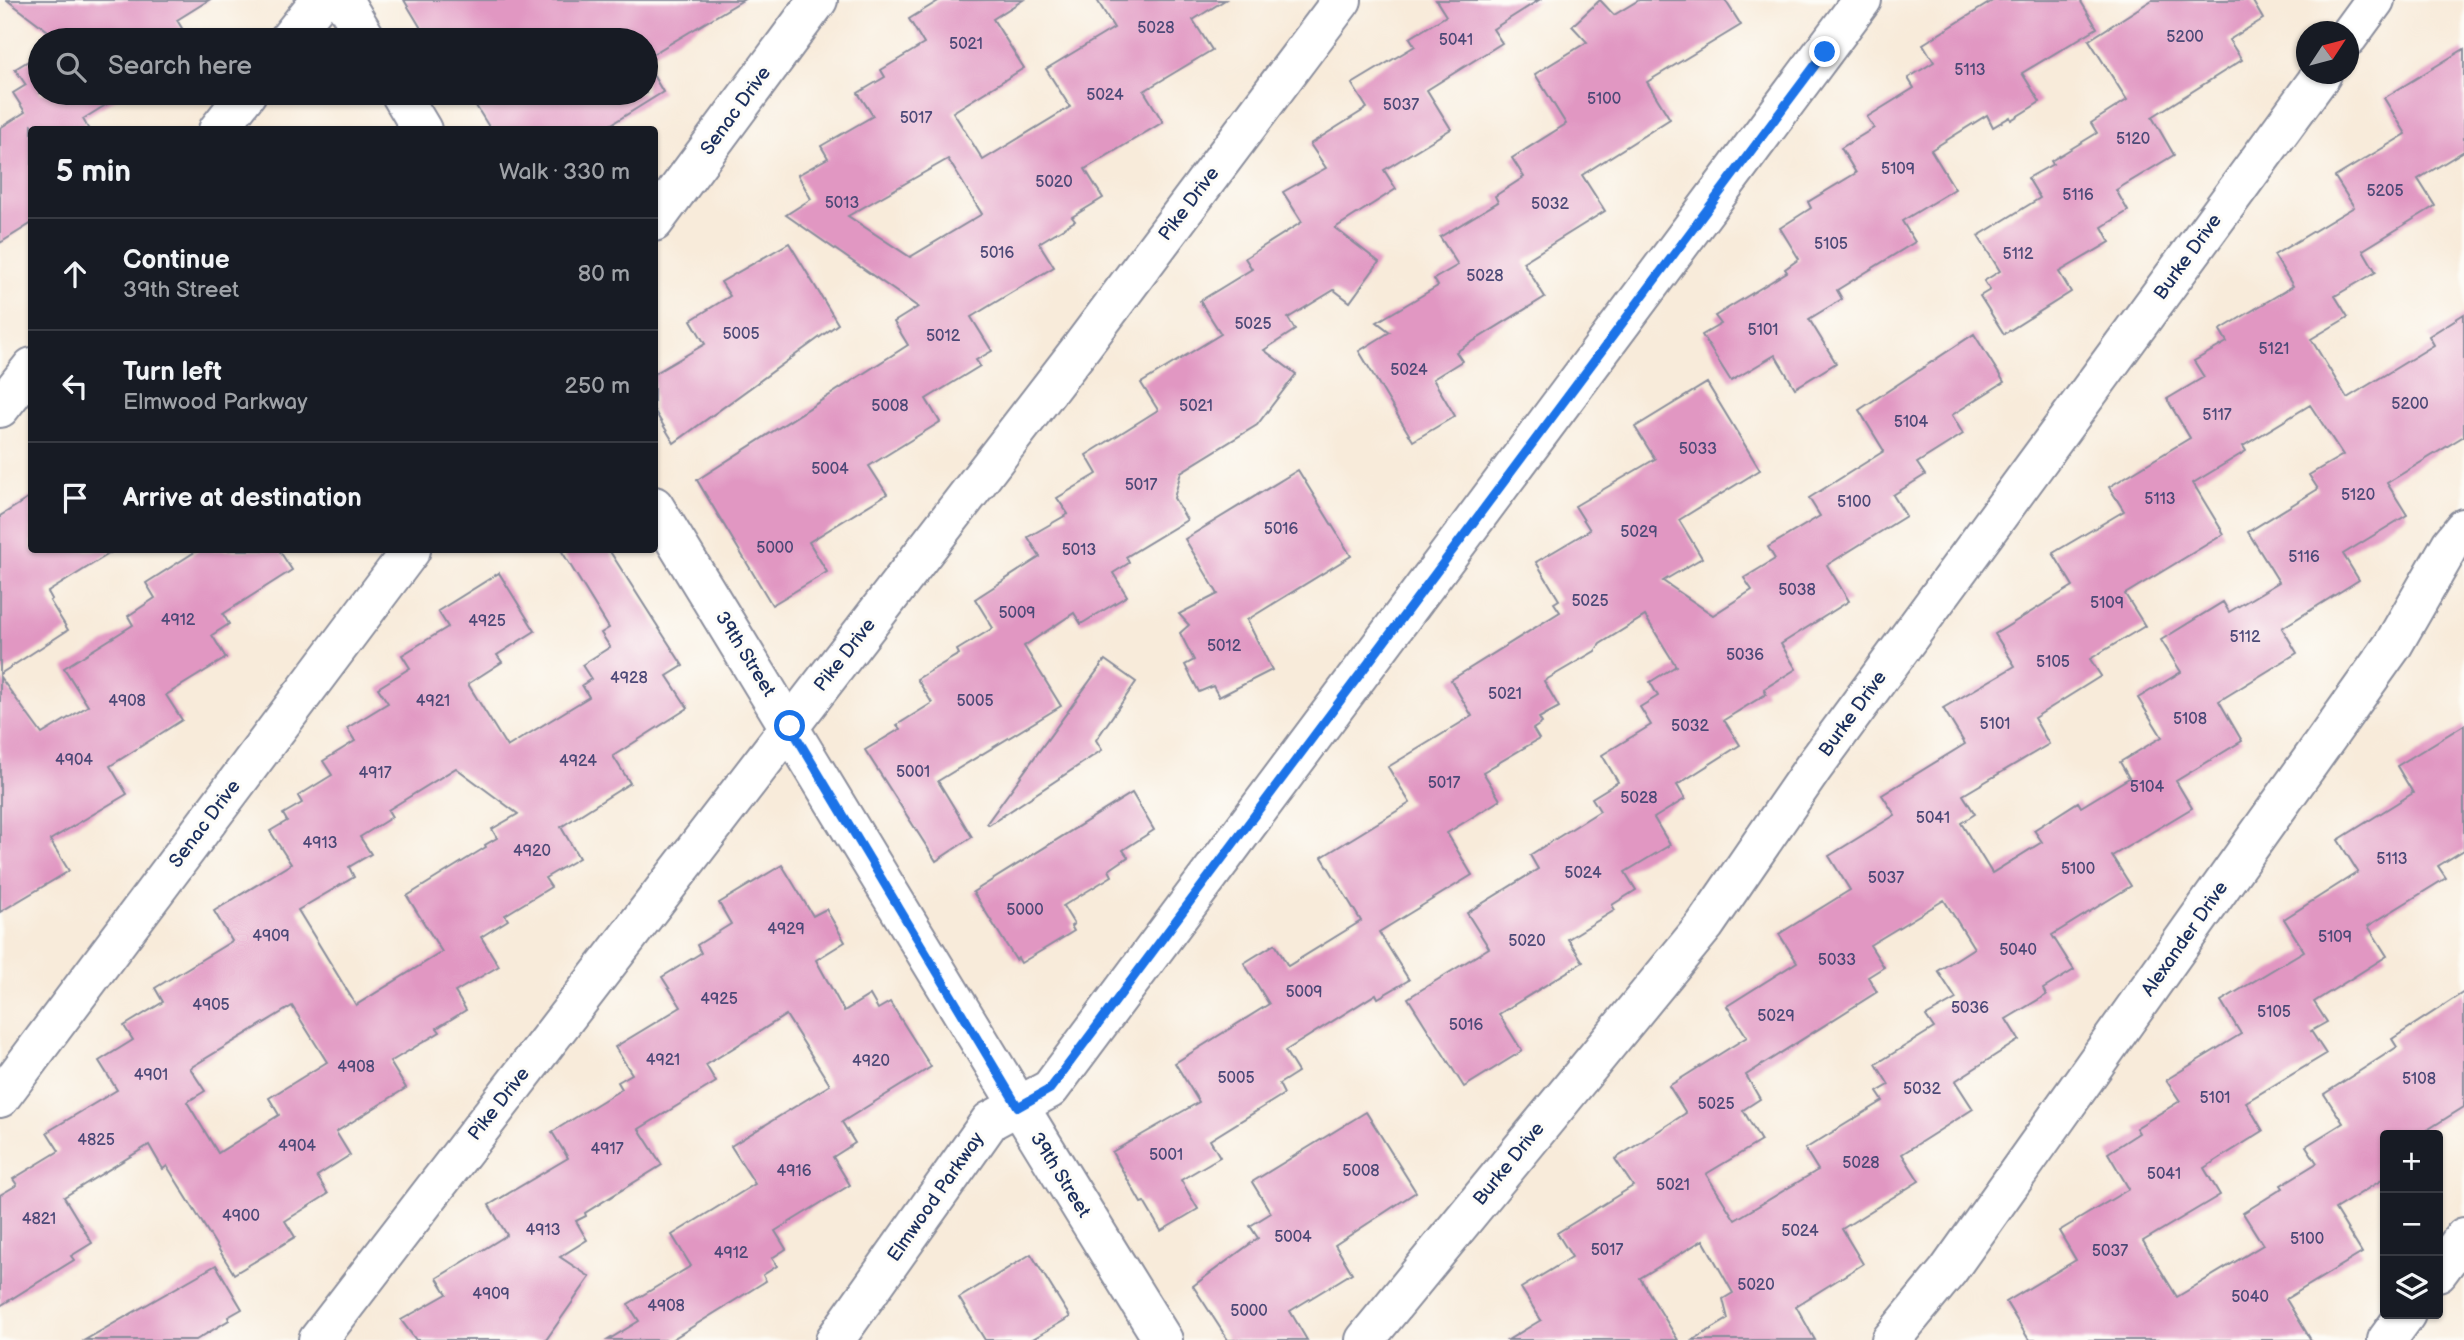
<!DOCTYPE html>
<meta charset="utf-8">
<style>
body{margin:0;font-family:"Balsamiq Sans",sans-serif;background:#20242c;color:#f1f3f6}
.controls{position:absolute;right:21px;bottom:21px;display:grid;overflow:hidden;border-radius:7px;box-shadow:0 2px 5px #0004}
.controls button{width:63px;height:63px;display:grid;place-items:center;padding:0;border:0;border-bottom:2px solid #363941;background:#171b24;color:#f1f3f6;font:35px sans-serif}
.compass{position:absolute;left:2296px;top:21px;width:63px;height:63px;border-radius:50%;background:#171b24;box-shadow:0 2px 5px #0004;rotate:54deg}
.stop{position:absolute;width:21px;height:21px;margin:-16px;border:5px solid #1a73e8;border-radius:50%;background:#fff}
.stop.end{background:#1a73e8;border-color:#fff;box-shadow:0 2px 7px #0008}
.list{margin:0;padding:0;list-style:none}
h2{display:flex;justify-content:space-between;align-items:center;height:91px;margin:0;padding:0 28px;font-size:30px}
h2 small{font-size:23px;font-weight:400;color:#9ea1a6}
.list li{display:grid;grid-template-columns:46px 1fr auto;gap:21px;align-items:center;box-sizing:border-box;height:112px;padding:0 28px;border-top:2px solid #363941}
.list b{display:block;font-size:26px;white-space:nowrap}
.list p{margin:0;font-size:23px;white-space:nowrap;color:#9ea1a6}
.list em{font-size:23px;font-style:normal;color:#9ea1a6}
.icon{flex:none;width:38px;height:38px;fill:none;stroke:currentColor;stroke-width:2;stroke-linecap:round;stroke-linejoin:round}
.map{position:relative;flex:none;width:2464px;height:1340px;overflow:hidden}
.search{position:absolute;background:#171b24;box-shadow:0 2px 5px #0004;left:28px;top:28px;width:630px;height:77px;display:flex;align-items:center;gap:18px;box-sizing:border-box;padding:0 24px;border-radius:38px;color:#9ea1a6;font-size:26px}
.panel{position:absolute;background:#171b24;box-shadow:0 2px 5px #0004;left:28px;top:126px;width:630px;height:427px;border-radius:7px}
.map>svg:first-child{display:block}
.building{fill:#e197c2;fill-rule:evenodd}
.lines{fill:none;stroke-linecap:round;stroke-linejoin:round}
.minor-casing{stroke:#8a8d9c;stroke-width:42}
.minor{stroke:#fff;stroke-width:38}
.route{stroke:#1a73e8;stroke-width:9}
.labels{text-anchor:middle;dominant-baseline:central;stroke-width:6;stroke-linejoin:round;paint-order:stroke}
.number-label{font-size:16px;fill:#4c4977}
.street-label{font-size:19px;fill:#1b2f5e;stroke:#fdfcf7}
</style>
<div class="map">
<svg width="2464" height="1340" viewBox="0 0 2464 1340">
<rect width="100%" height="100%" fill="#fdfcf7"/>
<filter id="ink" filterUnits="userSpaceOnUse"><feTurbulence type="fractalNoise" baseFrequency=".0143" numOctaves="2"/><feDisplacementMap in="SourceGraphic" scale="14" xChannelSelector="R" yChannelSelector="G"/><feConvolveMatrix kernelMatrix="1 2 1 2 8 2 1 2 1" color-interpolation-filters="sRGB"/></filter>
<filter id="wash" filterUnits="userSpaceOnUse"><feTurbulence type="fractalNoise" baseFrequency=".00686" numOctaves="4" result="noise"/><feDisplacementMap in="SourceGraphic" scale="28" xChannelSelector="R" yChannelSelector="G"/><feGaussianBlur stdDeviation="1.57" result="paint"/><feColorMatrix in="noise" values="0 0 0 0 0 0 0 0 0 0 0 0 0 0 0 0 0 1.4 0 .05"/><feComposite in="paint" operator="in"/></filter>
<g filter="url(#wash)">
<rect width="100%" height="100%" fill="#f8ebda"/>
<g id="blocks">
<!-- building -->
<g class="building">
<polygon points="7,0 209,0 177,20 186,35 178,40 60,40"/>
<polygon points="404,0 743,0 646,58 646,40 428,40"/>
<path d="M 940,0 L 1023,0 L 993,19 L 1024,68 L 953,112 L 983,160 L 1070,107 L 1046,69 L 1114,28 L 1097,0 L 1225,0 L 1193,20 L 1212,50 L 1144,91 L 1163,122 L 1085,169 L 1103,198 L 1072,217 L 1075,221 L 1039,243 L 1054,267 L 971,317 L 992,351 L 976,360 L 980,366 L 926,399 L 940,422 L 869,466 L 887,494 L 809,542 L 827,572 L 772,605 L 697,480 L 908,345 L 894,322 L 918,307 L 786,215 L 811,199 L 798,175 L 828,158 L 821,146 L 873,116 L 858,93 L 885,77 L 881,70 L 924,44 L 909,19 ZM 948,159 L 982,214 L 910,257 L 848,216 Z"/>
<polygon points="1436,0 1539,0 1493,29 1502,43 1427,90 1451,129 1384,170 1396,189 1335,228 1379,262 1350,302 1334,290 1288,318 1295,330 1264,350 1296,374 1257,425 1181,472 1174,498 1187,520 1126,557 1129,563 1113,573 1127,596 1081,624 1074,613 1024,646 1061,706 938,781 972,837 936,861 865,750 900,729 897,725 932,703 917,679 959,654 957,650 993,628 975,599 1040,557 1028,537 1068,514 1057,498 1097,474 1086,455 1158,410 1141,383 1221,334 1200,301 1252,269 1245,258 1302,222 1283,192 1326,168 1310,144 1367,108 1352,84 1415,46 1410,38 1446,16"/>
<polygon points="1600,0 1614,15 1639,0 1725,0 1741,25 1647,82 1670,119 1582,175 1605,211 1523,262 1545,297 1456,352 1462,361 1433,379 1455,416 1413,441 1359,351 1390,332 1377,322 1438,286 1434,279 1458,265 1440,237 1498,202 1495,196 1524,177 1512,158 1566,124 1535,74 1587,42 1572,26"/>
<polygon points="1994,0 2080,0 2097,28 2022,73 2040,102 2011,120 2010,117 1993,127 1987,115 1931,150 1955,189 1902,221 1915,242 1837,290 1842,299 1809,319 1836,363 1795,388 1775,355 1731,381 1702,335 1721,324 1715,316 1787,272 1785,269 1799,259 1780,228 1811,208 1808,202 1856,173 1841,148 1874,128 1867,117 1914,88 1908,78 1934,62 1923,44"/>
<polygon points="2152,0 2252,0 2263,19 2229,40 2242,60 2152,117 2174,155 2116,190 2128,211 2102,227 2110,242 2059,272 2071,292 2004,334 1980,296 1990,290 1984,281 2000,271 1978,236 2040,198 2028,178 2053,164 2051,161 2097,133 2091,123 2127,100 2089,40"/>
<path d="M 2464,49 L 2464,151 L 2418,179 L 2435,206 L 2363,250 L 2376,272 L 2335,296 L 2348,317 L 2311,339 L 2347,398 L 2434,345 L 2429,336 L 2464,314 L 2464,436 L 2387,483 L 2407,515 L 2343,554 L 2359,580 L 2282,628 L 2297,653 L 2219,701 L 2242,741 L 2176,781 L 2192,808 L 2112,856 L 2131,886 L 2052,935 L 2074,970 L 2043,989 L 2046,995 L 2006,1019 L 2019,1040 L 1955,1081 L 1973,1109 L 1902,1154 L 1919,1181 L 1842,1229 L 1863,1264 L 1796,1306 L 1815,1340 L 1693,1340 L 1728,1319 L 1723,1299 L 1733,1293 L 1703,1240 L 1640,1278 L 1678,1340 L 1508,1340 L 1541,1320 L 1521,1288 L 1572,1257 L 1557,1233 L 1633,1186 L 1615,1159 L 1686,1113 L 1669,1086 L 1747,1037 L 1727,1006 L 1797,962 L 1779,934 L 1850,890 L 1829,856 L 1895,815 L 1882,795 L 1965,744 L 1943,708 L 2015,666 L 1995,634 L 2073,586 L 2053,553 L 2124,511 L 2109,487 L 2190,438 L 2167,399 L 2204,377 L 2194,361 L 2227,342 L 2220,330 L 2293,286 L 2274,255 L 2354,207 L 2335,177 L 2406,134 L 2384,98 ZM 2310,405 L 2343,455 L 2309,475 L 2318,489 L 2248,532 L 2279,582 L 2229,612 L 2223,602 L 2161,640 L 2181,672 L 2138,698 L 2162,737 L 2120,762 L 2129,778 L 2081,807 L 2078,802 L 2034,830 L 2042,842 L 1992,873 L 1961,823 L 1975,814 L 1963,795 L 2049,744 L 2034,718 L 2101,676 L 2090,659 L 2145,626 L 2125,594 L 2224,534 L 2193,483 L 2246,451 L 2243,446 ZM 1944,900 L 1974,948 L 1938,971 L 1956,999 L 1926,1016 L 1934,1028 L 1876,1064 L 1889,1085 L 1877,1092 L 1883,1101 L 1805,1149 L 1818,1170 L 1735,1220 L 1706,1174 L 1761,1141 L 1743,1110 L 1760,1099 L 1746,1075 L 1877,992 L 1868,977 L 1884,967 L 1870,945 Z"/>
<polygon points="40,54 40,93 125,93 83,119 89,130 35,130 32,124 32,223 0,243 0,128 25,112 13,93 26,85 15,69"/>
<polygon points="646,63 663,92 602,130 491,130 468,93 646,93"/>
<polygon points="789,243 838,324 674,443 654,410 654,374 705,344 691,320 730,296 721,282"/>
<polygon points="1974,334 2004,382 1952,415 1963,434 1917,463 1925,475 1893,495 1906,516 1827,565 1849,601 1781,644 1796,669 1764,689 1766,694 1724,720 1740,745 1677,785 1685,799 1654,818 1670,845 1625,872 1636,890 1612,905 1615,910 1568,939 1583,962 1499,1014 1522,1051 1464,1087 1408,998 1489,948 1467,913 1538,869 1530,855 1600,811 1592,798 1618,782 1602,755 1651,725 1640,707 1658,696 1650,682 1676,666 1645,616 1600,644 1595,651 1544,681 1559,707 1539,718 1542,723 1533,729 1539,739 1483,772 1500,800 1447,833 1472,875 1379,932 1409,980 1378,998 1376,994 1285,1051 1298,1072 1279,1084 1284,1094 1210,1140 1220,1157 1181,1180 1198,1209 1161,1231 1144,1202 1141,1203 1112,1152 1199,1102 1175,1063 1269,1004 1244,963 1275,944 1288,966 1361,921 1322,857 1410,803 1388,767 1472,716 1451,680 1560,612 1554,603 1559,600 1536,562 1590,530 1575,506 1655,459 1635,427 1707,383 1760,470 1679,520 1702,558 1663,581 1713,615 1752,590 1744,578 1775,559 1768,547 1820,516 1809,498 1884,451 1859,410"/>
<polygon points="1298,470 1351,556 1247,620 1272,670 1219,697 1213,686 1199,692 1185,665 1194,660 1180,633 1189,625 1179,614 1218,594 1185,539"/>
<polygon points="32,496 32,550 115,550 48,592 52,599 50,601 68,630 0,674 0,516"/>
<polygon points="198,550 279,550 292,570 223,614 229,624 212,635 226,658 166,695 182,720 110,766 127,794 50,840 69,871 0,912 0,677 42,734 88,706 64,668 133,625 128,616 155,598 146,583"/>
<path d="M 561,550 L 609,550 L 683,666 L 667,676 L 688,708 L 613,756 L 630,783 L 561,827 L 579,858 L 545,878 L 551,887 L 505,915 L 508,920 L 481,937 L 499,966 L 455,992 L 466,1010 L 437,1028 L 440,1032 L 390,1062 L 406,1088 L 336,1132 L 350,1155 L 317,1176 L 328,1194 L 285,1221 L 295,1237 L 234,1274 L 167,1166 L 163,1169 L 149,1145 L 64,1197 L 92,1243 L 71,1256 L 74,1260 L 0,1306 L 0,1195 L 17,1185 L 13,1179 L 59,1151 L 47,1132 L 117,1090 L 99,1061 L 133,1040 L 124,1026 L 163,1002 L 155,988 L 232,941 L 214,911 L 291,864 L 270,831 L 287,821 L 283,814 L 302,803 L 298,796 L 332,775 L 323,761 L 355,741 L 347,728 L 388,703 L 378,688 L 410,668 L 402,655 L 448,627 L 438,611 L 499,573 L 535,631 L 497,655 L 502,662 L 468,684 L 507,747 L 589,697 L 582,685 L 591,679 L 582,665 L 610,647 L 601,633 L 609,628 ZM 456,768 L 518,814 L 492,829 L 497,838 L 485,845 L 486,847 L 407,896 L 442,952 L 356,1005 L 298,910 L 354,877 L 349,867 L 371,854 L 360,837 L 392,817 L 388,810 ZM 292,1006 L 327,1062 L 269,1098 L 279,1115 L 218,1153 L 187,1102 L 205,1091 L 190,1068 Z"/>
<polygon points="1105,660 1136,682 1096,740 1102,750 989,825 987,823"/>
<polygon points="2464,725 2464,850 2438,866 2446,878 2368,926 2387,956 2314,1002 2327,1022 2311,1031 2326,1054 2246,1102 2263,1131 2204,1168 2220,1195 2143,1241 2177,1297 2263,1245 2243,1213 2283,1188 2281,1185 2317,1163 2306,1146 2343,1123 2324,1094 2397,1047 2392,1039 2464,992 2464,1107 2419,1135 2385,1135 2385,1178 2335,1209 2362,1253 2286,1299 2311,1340 2029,1340 2006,1302 2076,1260 2059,1231 2129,1189 2108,1153 2139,1133 2136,1128 2180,1101 2166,1080 2241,1034 2221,1001 2304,951 2284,919 2358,872 2338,840 2413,793 2397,766"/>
<polygon points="1132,793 1154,830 1123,850 1128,857 1109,870 1112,876 1063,906 1074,924 1071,926 1074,931 1021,963 1018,958 1016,960 973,892"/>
<polygon points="782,865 813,916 826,909 845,942 816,960 844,1011 870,995 878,1009 890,1002 931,1067 842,1122 855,1143 833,1157 850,1185 775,1231 786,1249 772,1258 777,1266 763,1275 766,1281 671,1340 608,1340 639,1321 628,1304 691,1266 672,1235 755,1184 731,1146 830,1085 786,1015 706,1065 716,1082 639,1129 662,1165 585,1213 586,1216 576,1221 587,1240 560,1257 590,1277 546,1340 416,1340 401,1320 447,1294 437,1278 507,1235 489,1205 568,1158 552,1132 622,1089 618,1082 632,1074 615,1047 681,1007 662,977 701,953 697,945 731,924 719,903"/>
<polygon points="1366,1112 1416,1192 1335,1245 1352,1273 1290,1311 1307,1340 1228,1340 1193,1286 1258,1238 1250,1226 1271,1213 1252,1182"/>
<polygon points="1031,1254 1070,1317 1031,1340 985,1340 959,1298"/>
<polygon points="216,1265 242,1309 228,1317 229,1320 196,1340 85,1340"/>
</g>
</g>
</g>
<g filter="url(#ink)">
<use href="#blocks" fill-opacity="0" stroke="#8a8d9c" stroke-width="2"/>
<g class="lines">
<defs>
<g id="minor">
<polyline points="343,0 367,40"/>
<polyline points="2348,37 2375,0"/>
<polyline points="288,40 320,0"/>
<polyline points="400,93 422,130"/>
<polyline points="218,130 247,93"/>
<polyline points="654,222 818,0"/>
<polyline points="0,408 32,367"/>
<path d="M 654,506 C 825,784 991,1064 1163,1340"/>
<polyline points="0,1098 411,550"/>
<polyline points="2438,1272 2464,1237"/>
<polyline points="318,1340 1080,349 1342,0"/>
<polyline points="835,1340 990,1121 1050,1089 1862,0"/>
<polyline points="1365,1340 1705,925 1813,768 2322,74"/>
<polyline points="1891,1340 1948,1271 2393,645 2451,544 2464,528"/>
<polyline points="2387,1340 2406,1314"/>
</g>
</defs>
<!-- minor casing -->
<use href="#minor" class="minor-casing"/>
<!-- minor -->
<use href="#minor" class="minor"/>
</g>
</g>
<g class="lines" filter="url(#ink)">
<!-- route -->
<polyline class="route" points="790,726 1018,1107 1050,1089 1825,52"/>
</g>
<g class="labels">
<!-- number labels -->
<g class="number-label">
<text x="1156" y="28">5028</text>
<text x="2185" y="37">5200</text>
<text x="1456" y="40">5041</text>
<text x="966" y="44">5021</text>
<text x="1970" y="70">5113</text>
<text x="1105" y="95">5024</text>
<text x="1604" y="99">5100</text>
<text x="1401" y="105">5037</text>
<text x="916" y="118">5017</text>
<text x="2133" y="139">5120</text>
<text x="1898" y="169">5109</text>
<text x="1054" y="182">5020</text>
<text x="2385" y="191">5205</text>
<text x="2078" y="195">5116</text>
<text x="842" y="203">5013</text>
<text x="1550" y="204">5032</text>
<text x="1831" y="244">5105</text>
<text x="997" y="253">5016</text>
<text x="2018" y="254">5112</text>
<text x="1485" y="276">5028</text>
<text x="1253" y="324">5025</text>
<text x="1763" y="330">5101</text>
<text x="741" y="334">5005</text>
<text x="943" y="336">5012</text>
<text x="2274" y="349">5121</text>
<text x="1409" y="370">5024</text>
<text x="2410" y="404">5200</text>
<text x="890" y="406">5008</text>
<text x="1196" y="406">5021</text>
<text x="2217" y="415">5117</text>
<text x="1911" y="422">5104</text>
<text x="1698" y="449">5033</text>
<text x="830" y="469">5004</text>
<text x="1141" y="485">5017</text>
<text x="2358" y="495">5120</text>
<text x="2160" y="499">5113</text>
<text x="1854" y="502">5100</text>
<text x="1281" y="529">5016</text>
<text x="1639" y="532">5029</text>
<text x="775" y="548">5000</text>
<text x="1079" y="550">5013</text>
<text x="2304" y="557">5116</text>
<text x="1797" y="590">5038</text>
<text x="1590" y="601">5025</text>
<text x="2107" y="603">5109</text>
<text x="1017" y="613">5009</text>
<text x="178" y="620">4912</text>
<text x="487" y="621">4925</text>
<text x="2245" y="637">5112</text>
<text x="1224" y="646">5012</text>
<text x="1745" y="655">5036</text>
<text x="2053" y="662">5105</text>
<text x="629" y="678">4928</text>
<text x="1505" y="694">5021</text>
<text x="127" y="701">4908</text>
<text x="433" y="701">4921</text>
<text x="975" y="701">5005</text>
<text x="2190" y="719">5108</text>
<text x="1995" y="724">5101</text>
<text x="1690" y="726">5032</text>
<text x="74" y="760">4904</text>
<text x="578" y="761">4924</text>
<text x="913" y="772">5001</text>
<text x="375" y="773">4917</text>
<text x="1444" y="783">5017</text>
<text x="2147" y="787">5104</text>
<text x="1639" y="798">5028</text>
<text x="1933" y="818">5041</text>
<text x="320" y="843">4913</text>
<text x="532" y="851">4920</text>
<text x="2392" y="859">5113</text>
<text x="2078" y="869">5100</text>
<text x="1583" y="873">5024</text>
<text x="1886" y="878">5037</text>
<text x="1025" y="910">5000</text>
<text x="786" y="929">4929</text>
<text x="271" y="936">4909</text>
<text x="2335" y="937">5109</text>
<text x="1527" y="941">5020</text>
<text x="2018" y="950">5040</text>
<text x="1837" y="960">5033</text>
<text x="1304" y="992">5009</text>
<text x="719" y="999">4925</text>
<text x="211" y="1005">4905</text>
<text x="1970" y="1008">5036</text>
<text x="2274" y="1012">5105</text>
<text x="1776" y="1016">5029</text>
<text x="1466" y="1025">5016</text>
<text x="663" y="1060">4921</text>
<text x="871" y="1061">4920</text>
<text x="356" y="1067">4908</text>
<text x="151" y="1075">4901</text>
<text x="1236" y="1078">5005</text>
<text x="2419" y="1079">5108</text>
<text x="1922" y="1089">5032</text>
<text x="2215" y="1098">5101</text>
<text x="1716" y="1104">5025</text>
<text x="96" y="1140">4825</text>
<text x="297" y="1146">4904</text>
<text x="607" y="1149">4917</text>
<text x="1166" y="1155">5001</text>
<text x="1861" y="1163">5028</text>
<text x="794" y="1171">4916</text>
<text x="1361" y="1171">5008</text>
<text x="2164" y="1174">5041</text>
<text x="1673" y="1185">5021</text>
<text x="241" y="1216">4900</text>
<text x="39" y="1219">4821</text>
<text x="543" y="1230">4913</text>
<text x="1800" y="1231">5024</text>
<text x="1293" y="1237">5004</text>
<text x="2307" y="1239">5100</text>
<text x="1607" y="1250">5017</text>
<text x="2110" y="1251">5037</text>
<text x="731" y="1253">4912</text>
<text x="1756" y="1285">5020</text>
<text x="491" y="1294">4909</text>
<text x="2250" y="1297">5040</text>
<text x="666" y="1306">4908</text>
<text x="1249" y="1311">5000</text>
</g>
<!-- street labels -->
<g class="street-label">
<text transform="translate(736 111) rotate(-54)">Senac Drive</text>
<text transform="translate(1189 204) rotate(-53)">Pike Drive</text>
<text transform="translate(2188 257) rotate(-54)">Burke Drive</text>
<text transform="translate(745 654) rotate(58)">39th Street</text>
<text transform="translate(845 655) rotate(-52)">Pike Drive</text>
<text transform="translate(1853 714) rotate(-54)">Burke Drive</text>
<text transform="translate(205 824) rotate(-53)">Senac Drive</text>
<text transform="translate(2185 939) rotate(-55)">Alexander Drive</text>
<text transform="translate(499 1104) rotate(-52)">Pike Drive</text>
<text transform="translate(1509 1164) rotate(-51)">Burke Drive</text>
<text transform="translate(1060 1175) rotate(58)">39th Street</text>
<text transform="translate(936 1197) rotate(-55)">Elmwood Parkway</text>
</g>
</g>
</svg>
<div class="controls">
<button>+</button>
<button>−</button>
<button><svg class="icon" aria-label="layers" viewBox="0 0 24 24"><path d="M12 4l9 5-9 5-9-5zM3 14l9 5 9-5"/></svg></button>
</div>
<svg class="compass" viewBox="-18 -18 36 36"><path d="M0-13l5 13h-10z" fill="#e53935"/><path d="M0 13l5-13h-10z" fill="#9ea1a6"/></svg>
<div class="stop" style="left:790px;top:726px"></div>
<div class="stop end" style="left:1825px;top:52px"></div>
<div class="search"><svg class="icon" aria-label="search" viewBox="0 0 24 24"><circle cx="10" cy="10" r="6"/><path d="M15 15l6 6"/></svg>Search here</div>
<section class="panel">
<h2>5 min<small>Walk · 330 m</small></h2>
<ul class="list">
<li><svg class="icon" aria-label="ahead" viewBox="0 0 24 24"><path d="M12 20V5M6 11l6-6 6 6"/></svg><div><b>Continue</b><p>39th Street</p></div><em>80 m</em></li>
<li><svg class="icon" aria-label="left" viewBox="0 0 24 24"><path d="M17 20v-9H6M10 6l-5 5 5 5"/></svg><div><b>Turn left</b><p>Elmwood Parkway</p></div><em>250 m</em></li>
<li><svg class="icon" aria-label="arrive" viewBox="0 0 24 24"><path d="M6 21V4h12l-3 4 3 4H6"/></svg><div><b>Arrive at destination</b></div></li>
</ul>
</section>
</div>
